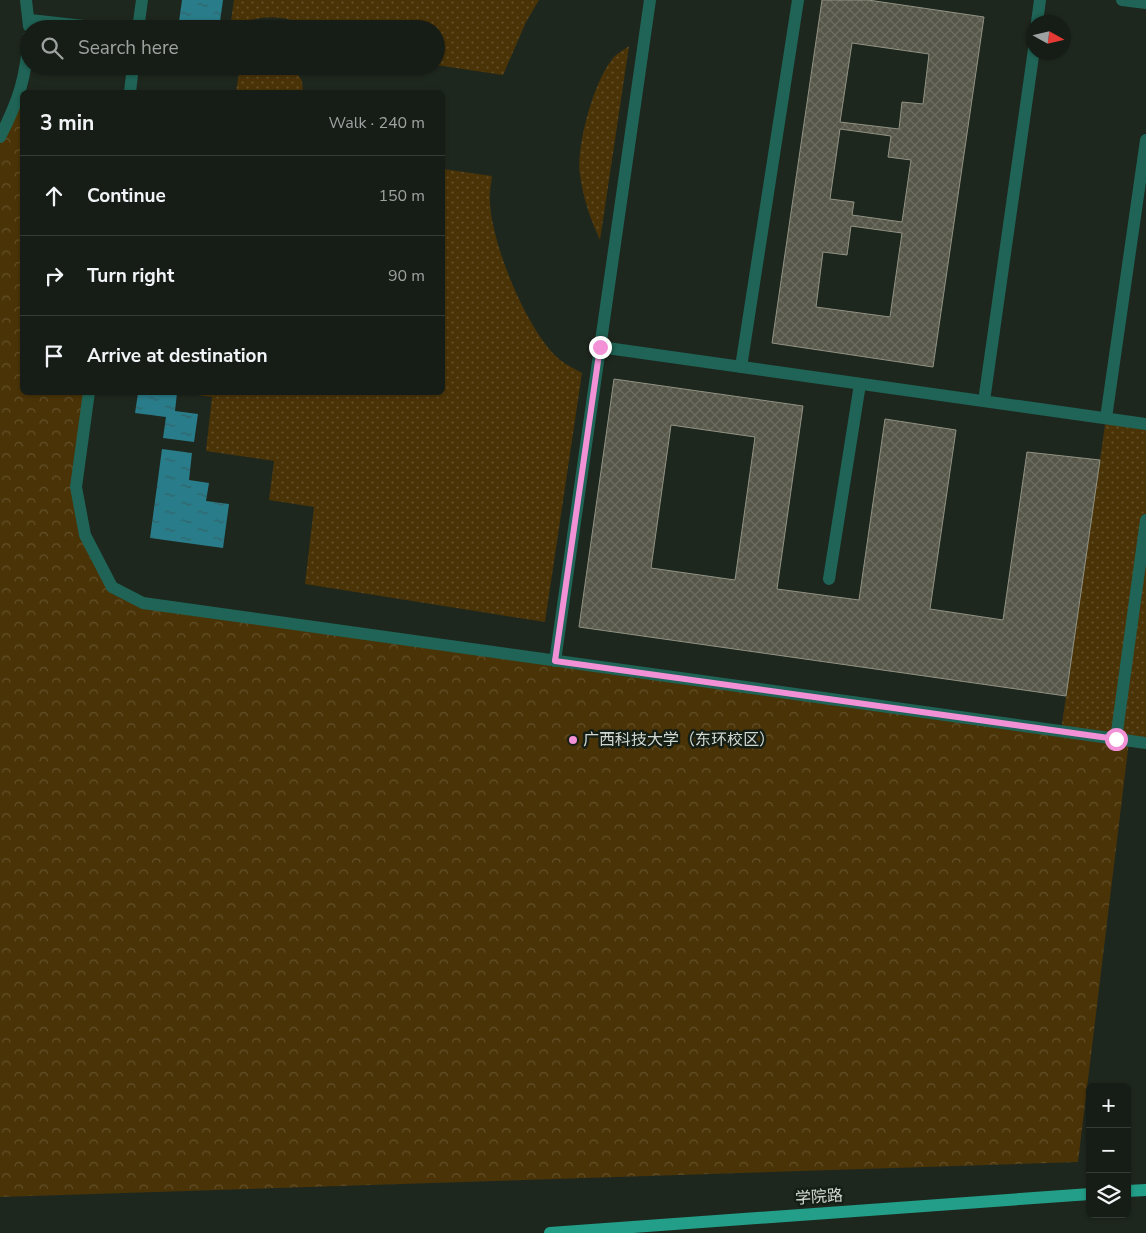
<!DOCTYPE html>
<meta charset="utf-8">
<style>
body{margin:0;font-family:"Nunito Sans","Noto Sans SC",sans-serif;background:#232a23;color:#f1f3f6}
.controls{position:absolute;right:15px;bottom:15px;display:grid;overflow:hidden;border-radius:8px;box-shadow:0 1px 4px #0004}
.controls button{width:45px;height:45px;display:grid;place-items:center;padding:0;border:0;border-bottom:1px solid #353b35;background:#161d16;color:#f1f3f6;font:25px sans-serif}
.compass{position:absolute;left:1026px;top:15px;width:45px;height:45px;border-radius:50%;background:#161d16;box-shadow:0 1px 4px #0004;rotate:98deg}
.stop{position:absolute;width:15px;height:15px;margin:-11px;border:4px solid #f391d6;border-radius:50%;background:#fff}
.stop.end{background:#f391d6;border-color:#fff;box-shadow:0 1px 5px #0008}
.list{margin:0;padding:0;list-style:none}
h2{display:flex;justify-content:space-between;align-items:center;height:65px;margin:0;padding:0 20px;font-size:21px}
h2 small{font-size:16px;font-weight:400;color:#9ea2a1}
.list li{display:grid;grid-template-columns:32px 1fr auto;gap:15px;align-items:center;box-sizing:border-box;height:80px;padding:0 20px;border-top:1px solid #353b35}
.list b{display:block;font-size:19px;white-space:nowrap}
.list em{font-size:16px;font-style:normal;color:#9ea2a1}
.icon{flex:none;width:28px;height:28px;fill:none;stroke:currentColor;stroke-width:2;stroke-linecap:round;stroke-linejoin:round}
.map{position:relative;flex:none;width:1146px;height:1233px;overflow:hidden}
.search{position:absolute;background:#161d16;box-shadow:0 1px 4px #0004;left:20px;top:20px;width:425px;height:55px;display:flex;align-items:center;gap:12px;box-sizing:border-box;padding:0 18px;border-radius:28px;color:#9ea2a1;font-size:19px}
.panel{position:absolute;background:#161d16;box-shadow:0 1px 4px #0004;left:20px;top:90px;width:425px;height:305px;border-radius:8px}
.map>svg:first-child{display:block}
.grass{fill:url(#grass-dots)}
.forest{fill:url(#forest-crowns)}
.water{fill:url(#water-ripples)}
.building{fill:url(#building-cross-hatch);stroke:#919283;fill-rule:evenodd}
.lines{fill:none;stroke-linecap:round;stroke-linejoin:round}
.minor{stroke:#1f6456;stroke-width:12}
.major{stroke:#239e88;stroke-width:12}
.route{stroke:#f391d6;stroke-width:6}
.poi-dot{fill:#f391d6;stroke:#151e14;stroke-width:2}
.labels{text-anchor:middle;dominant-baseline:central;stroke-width:5;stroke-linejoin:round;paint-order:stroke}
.poi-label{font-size:16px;fill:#d1d7d1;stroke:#151e14;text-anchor:start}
.street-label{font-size:16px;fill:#d1d7d1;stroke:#151e14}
</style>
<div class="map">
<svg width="1146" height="1233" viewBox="0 0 1146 1233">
<defs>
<pattern id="grass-dots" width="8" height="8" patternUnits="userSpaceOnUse" patternTransform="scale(1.25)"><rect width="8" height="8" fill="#4a3307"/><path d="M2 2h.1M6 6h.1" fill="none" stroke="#63502a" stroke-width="1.8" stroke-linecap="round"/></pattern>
<pattern id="forest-crowns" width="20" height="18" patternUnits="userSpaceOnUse" patternTransform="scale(1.25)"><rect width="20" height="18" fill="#4a3307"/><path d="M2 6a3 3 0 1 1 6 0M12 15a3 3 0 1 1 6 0" fill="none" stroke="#63502a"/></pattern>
<pattern id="water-ripples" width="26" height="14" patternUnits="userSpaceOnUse" patternTransform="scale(1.25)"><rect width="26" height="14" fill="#297c89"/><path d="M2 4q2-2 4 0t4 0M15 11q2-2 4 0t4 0" fill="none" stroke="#32646b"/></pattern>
<pattern id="building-cross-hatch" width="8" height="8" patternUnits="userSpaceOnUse" patternTransform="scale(1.25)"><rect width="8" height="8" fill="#565749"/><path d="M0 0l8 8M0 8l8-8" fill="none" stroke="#6d6e62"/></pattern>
</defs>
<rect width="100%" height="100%" fill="#1e271e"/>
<!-- grass -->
<g class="grass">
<path d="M 234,0 L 539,0 L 526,22 L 503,75 L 436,65 L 436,29 L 312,29 C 284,13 259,14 230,28 Z"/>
<path d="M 629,46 L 600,240 C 590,218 583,198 580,174 C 576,146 595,75 616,55 C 620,52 625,49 629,46 Z"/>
<polygon points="245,66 293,66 302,81 303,92 236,92 239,73"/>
<path d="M 443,169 L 492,176 C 491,185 489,194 490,203 C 492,245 527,331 559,359 C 566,365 575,369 582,373 L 545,622 L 305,584 L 314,507 L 269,500 L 274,461 L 206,451 L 212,397 L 189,394 L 190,392 L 442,392 Z"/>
<polygon points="1106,418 1146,426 1146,743 1061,731"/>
</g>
<!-- forest -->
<polygon class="forest" points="17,103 22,104 22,392 89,393 76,487 85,535 112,587 143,603 1129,741 1078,1162 0,1197 0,137"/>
<!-- water -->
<g class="water">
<polygon points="182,0 223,0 219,29 178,29"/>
<polygon points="138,393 177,393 175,411 198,414 194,442 163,438 166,417 135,413"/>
<polygon points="162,449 192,453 189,480 209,483 206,501 229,504 223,548 150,538"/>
</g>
<!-- building -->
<g class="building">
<path d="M 822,0 L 868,0 L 984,17 L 933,367 L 772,343 ZM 852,43 L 929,54 L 923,104 L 902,102 L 899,129 L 840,122 ZM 840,129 L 891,136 L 888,157 L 911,160 L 902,222 L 852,215 L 854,202 L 830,199 ZM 851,226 L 902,233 L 890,317 L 816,307 L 823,252 L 847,255 Z"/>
<path d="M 614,379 L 803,406 L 777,589 L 859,600 L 885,419 L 956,430 L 930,609 L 1003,620 L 1027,452 L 1100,460 L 1066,696 L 579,627 ZM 671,425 L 755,437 L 735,580 L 651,568 Z"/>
</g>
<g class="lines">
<!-- minor -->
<g class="minor">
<polyline points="26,0 29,26"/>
<polyline points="1122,0 1146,3"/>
<polyline points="30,20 111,29"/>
<polyline points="1037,22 1040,0"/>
<polyline points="138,29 142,0"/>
<polyline points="130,92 133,66"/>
<path d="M 0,137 C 19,100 26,77 29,36"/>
<polyline points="600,347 1146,424"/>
<polyline points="741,367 798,0"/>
<polyline points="89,392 76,487 85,535 112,587 143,603 1146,743"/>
<polyline points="984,401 1034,49"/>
<polyline points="1106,418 1146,140"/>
<polyline points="829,579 860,384"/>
<polyline points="555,661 650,0"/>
<polyline points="1116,739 1146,520"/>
</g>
<!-- major -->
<g class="major">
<polyline points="1127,1191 1146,1190"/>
<polyline points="550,1233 1090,1194"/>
</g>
</g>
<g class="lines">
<!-- route -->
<polyline class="route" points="600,347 555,661 1116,739"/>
</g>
<!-- markers -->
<circle class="poi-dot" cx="573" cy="740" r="5"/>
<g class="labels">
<!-- poi labels -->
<g class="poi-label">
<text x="583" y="740">广西科技大学（东环校区）</text>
</g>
<!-- street labels -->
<g class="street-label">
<text transform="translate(819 1197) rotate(-4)">学院路</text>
</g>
</g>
</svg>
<div class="controls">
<button>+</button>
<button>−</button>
<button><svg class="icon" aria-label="layers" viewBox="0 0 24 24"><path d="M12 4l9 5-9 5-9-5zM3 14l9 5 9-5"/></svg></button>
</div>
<svg class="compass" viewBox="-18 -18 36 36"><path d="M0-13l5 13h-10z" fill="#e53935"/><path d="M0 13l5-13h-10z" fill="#9ea2a1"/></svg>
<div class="stop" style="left:1116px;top:739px"></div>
<div class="stop end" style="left:600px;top:347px"></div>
<div class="search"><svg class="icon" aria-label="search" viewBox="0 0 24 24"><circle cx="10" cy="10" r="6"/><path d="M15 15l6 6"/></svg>Search here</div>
<section class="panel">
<h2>3 min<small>Walk · 240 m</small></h2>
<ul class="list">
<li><svg class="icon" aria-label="ahead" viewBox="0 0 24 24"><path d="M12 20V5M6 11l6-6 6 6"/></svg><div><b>Continue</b></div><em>150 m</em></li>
<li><svg class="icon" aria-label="right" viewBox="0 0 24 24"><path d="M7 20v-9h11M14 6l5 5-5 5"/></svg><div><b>Turn right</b></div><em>90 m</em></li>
<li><svg class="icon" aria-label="arrive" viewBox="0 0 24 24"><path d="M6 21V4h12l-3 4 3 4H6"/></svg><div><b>Arrive at destination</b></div></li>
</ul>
</section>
</div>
